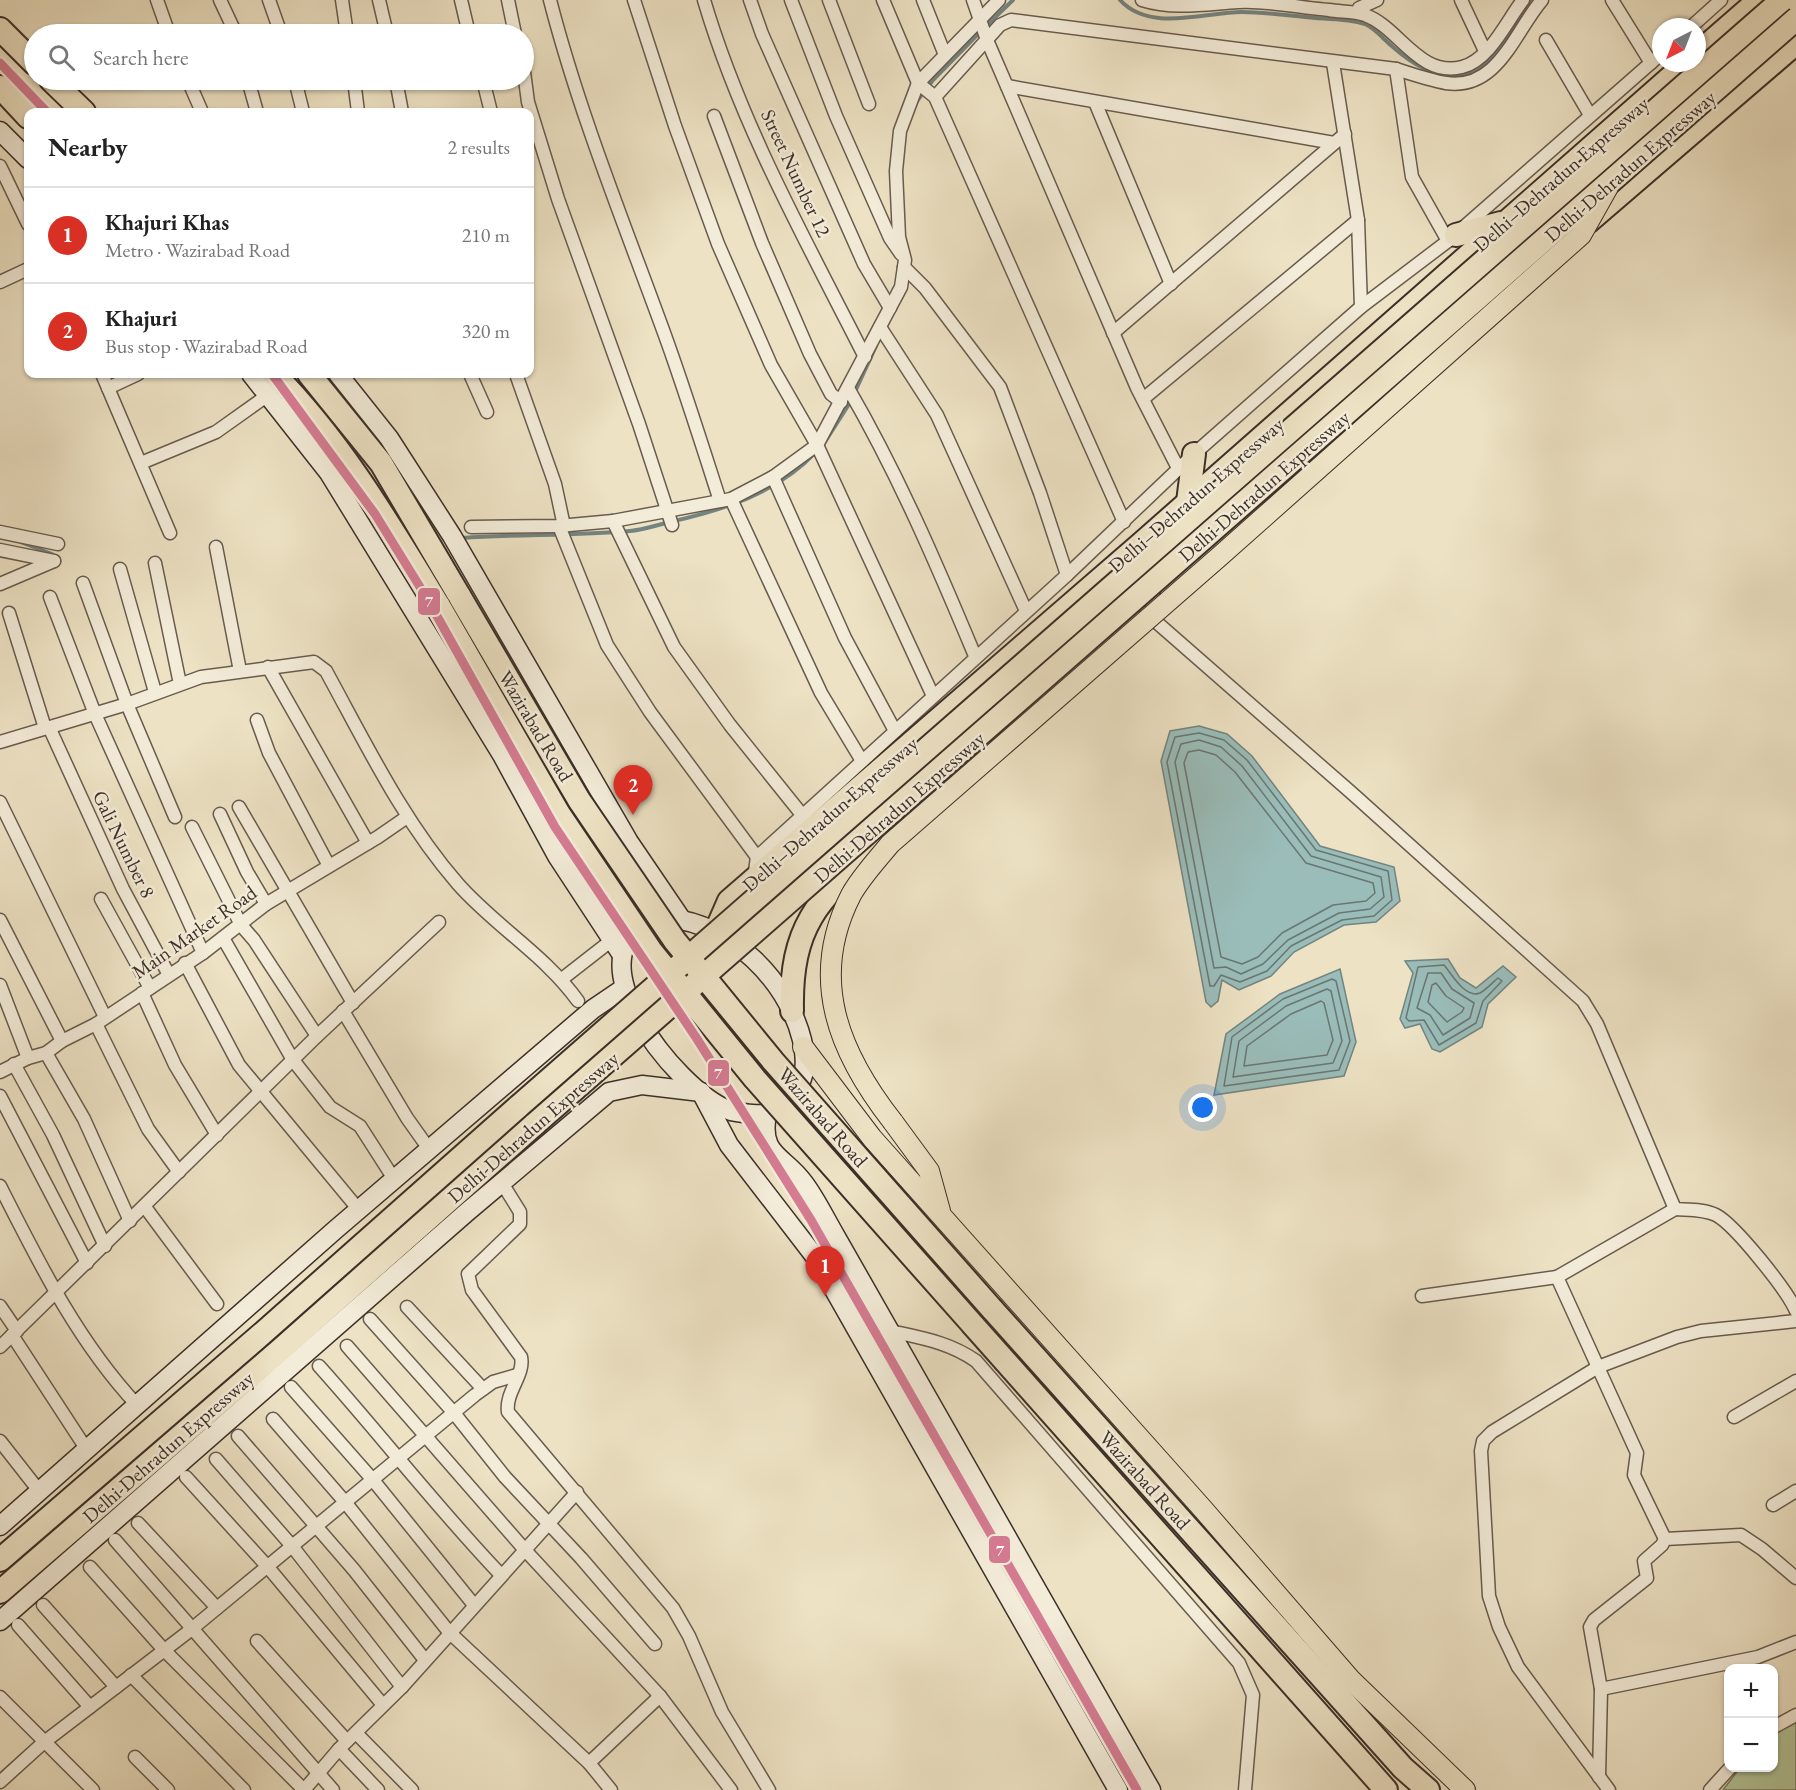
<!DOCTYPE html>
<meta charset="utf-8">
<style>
body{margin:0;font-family:"EB Garamond",serif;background:#f2f2f2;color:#222}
.controls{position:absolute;right:18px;bottom:18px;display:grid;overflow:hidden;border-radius:12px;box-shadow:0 2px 4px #0004}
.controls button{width:54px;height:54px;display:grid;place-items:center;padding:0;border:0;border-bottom:2px solid #e0e0e0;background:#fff;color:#222;font:30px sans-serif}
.compass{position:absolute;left:1652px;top:18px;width:54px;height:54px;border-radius:50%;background:#fff;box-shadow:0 2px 4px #0004;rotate:222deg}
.you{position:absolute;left:1203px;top:1108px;width:21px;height:21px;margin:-15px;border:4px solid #fff;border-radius:50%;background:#1a73e8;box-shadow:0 0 0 9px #1a73e833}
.badge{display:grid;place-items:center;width:39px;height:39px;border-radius:50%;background:#d93025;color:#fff;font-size:20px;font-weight:700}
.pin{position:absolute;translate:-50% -50px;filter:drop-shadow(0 2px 3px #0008)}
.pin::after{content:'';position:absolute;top:32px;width:21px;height:18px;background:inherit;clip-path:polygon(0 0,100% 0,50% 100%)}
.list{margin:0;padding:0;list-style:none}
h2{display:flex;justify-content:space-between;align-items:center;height:78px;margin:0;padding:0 24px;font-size:26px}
h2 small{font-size:20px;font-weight:400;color:#767676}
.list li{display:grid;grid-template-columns:39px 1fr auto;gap:18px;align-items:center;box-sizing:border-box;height:96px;padding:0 24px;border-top:2px solid #e0e0e0}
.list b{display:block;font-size:22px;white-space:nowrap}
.list p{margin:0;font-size:20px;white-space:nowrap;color:#767676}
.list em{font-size:20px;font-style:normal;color:#767676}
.icon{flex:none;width:33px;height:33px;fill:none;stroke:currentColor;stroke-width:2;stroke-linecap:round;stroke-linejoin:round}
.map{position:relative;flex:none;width:1796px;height:1790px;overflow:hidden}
.search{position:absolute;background:#fff;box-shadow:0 2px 4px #0004;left:24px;top:24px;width:510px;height:66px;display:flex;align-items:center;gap:15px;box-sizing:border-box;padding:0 21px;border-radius:33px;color:#767676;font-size:22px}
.panel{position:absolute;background:#fff;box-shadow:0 2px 4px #0004;left:24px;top:108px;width:510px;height:270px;border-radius:12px}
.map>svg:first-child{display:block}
.green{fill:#b3c498;stroke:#777a60;stroke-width:1.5}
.water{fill:#9abdba;stroke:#748480;stroke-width:1.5}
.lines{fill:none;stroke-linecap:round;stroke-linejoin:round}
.shore{stroke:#6a7671;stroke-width:1.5}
.stream{stroke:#748480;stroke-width:4}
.street-casing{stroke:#685c4f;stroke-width:15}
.secondary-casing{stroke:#3b2f28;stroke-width:21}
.primary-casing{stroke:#3b2f28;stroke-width:22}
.highway-casing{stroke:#3b2f28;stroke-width:26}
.street{stroke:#f3ecd9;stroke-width:12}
.secondary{stroke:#f3ecd9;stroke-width:18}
.primary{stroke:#ede2c4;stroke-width:20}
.highway{stroke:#ede2c4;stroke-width:22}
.primary-bridge-casing{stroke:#3b2f28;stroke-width:22;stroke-linecap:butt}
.highway-bridge-casing{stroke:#3b2f28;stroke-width:26;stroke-linecap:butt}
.primary-bridge{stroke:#ede2c4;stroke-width:20}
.highway-bridge{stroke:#ede2c4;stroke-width:22}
.metro-1-casing{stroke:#f3ecd9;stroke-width:14}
.metro-1{stroke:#d57b92;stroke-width:9}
.labels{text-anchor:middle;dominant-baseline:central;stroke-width:5;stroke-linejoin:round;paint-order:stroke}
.street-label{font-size:20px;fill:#3b2f28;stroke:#f3ecd9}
.line-badge{stroke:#f3ecd9;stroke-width:2}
.badge-label{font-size:16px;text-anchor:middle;font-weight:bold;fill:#fff}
</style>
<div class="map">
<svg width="1796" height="1790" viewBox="0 0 1796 1790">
<rect width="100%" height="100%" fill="#ede2c4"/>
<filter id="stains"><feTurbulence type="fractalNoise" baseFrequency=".00333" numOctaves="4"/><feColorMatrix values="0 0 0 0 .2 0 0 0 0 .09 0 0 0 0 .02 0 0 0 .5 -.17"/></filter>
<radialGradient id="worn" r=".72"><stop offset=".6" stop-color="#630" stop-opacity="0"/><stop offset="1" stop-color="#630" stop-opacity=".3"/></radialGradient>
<!-- green -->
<polygon class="green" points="1796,1722 1796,1790 1723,1790 1740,1768 1774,1768 1774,1733"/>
<!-- water -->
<g class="water">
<polygon points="1199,726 1227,734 1252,756 1320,846 1394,867 1400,901 1376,922 1344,925 1294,952 1271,976 1239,990 1222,980 1218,1001 1211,1007 1206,1002 1161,761 1170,731"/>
<polygon points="1448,959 1460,978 1476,988 1503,966 1516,977 1488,1004 1482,1027 1440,1052 1432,1049 1420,1024 1405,1028 1400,1019 1413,973 1405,961"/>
<polygon points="1340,969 1356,1042 1344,1076 1214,1095 1226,1034 1280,994"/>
</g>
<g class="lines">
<!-- shore -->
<g class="shore">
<polygon points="1199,733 1224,740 1247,760 1316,850 1388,871 1392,900 1374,916 1342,920 1291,946 1267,971 1240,982 1221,975 1214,986 1210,986 1167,762 1175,737"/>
<polygon points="1199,740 1221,747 1242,766 1311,856 1381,877 1384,897 1370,909 1339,913 1288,940 1263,964 1241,974 1226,967 1214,968 1175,762 1181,744"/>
<polygon points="1199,750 1216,755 1235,772 1306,863 1373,883 1375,893 1366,901 1333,905 1282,933 1258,957 1242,964 1221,957 1184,763 1188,752"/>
<path d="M 1444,965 C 1451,973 1465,999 1480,993 C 1486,990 1493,982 1498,978 L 1502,981 L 1483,1001 L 1476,1023 L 1439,1045 L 1424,1020 L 1409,1021 L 1406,1018 L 1418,967 Z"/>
<polygon points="1428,973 1441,973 1452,989 1474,1003 1470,1018 1443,1035 1430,1015 1417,1008"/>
<polygon points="1332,979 1336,981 1350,1041 1339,1070 1224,1086 1232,1037 1283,999"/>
<polygon points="1436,983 1446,996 1464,1008 1462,1012 1447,1022 1428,1002 1432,985"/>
<polygon points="1327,989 1331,991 1342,1041 1333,1063 1233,1077 1239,1041 1286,1006"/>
<polygon points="1321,1001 1324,1003 1333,1040 1327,1055 1244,1066 1247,1046 1291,1014"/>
</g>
<!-- stream -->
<g class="stream">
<path d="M 1120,0 C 1150,33 1205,12 1242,12 C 1266,12 1291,16 1315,18 C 1331,19 1349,19 1365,24 C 1376,29 1383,39 1393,47 C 1412,64 1436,79 1462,75 C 1495,70 1515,25 1530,0"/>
<polyline points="986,26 1013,0"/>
<polyline points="917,101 933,80 981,31"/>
<polyline points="854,394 876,346"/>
<polyline points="823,445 851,401"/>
<path d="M 462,538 C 518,534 574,536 630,531 C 643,530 657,525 670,522 C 723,510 778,493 816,452"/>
<polyline points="18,541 52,554"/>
</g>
<defs>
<g id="street">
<polyline points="157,0 169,34"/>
<polyline points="220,0 236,34"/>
<polyline points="269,0 281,34"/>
<polyline points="342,0 347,34"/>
<polyline points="379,0 387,34"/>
<polyline points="461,0 469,34"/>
<polyline points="508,0 515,34"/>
<path d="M 550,0 C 580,116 626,228 667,341 C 686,394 703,448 720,501"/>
<polyline points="634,0 675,126 718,244 771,365 817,445 933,696"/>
<path d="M 704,0 C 741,125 806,241 865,357"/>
<polyline points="750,0 762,34 864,264 890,308"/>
<polyline points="791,0 836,116 890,238 901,254"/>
<polyline points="829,0 869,104"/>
<polyline points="883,0 918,83 935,97 1124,522"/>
<polyline points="923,0 945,55"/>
<polyline points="973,0 987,40 1137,388 1178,468"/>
<path d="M 1142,0 C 1174,10 1206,4 1238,2 C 1267,0 1300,8 1329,10 C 1340,12 1355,11 1365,15 C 1399,27 1419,78 1462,67 C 1490,60 1507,20 1523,0"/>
<polyline points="1461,0 1485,51"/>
<polyline points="1612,0 1651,63"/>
<polyline points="1359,8 1377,0"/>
<polyline points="1691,27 1721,0"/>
<polyline points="1546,40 1590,115"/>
<polyline points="1333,63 1358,220 1361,307"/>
<polyline points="1396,69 1412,177 1448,241"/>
<polyline points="524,72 528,102 558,199 639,424 672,525"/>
<polyline points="188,80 202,112"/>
<polyline points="248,80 257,112"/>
<polyline points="295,80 303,112"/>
<polyline points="354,80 358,112"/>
<polyline points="396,80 402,112"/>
<polyline points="483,80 491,112"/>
<polyline points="1007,86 1334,143"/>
<path d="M 935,97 L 1000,25 L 1011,20 L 1396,69 C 1412,74 1429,80 1446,83 C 1498,91 1515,31 1542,0"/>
<polyline points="1095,102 1171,284"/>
<polyline points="714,116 762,243 810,354 831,394 841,402"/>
<polyline points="0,166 28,224"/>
<polyline points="904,267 925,288 1000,387 1040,493 1067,575"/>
<polyline points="0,282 28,269"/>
<polyline points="880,327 937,415 1026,611"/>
<polyline points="1113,333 1345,134"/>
<polyline points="102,374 170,533"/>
<polyline points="470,374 487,412"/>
<polyline points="516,374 555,484 564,526"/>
<polyline points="108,388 138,374"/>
<path d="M 848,388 C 898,474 937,565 975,656"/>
<polyline points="1143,399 1358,220"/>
<polyline points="141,463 216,432 268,395"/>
<polyline points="773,477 845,638 895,731"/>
<polyline points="731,499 821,693 862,761"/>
<polyline points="613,521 674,647 730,725 803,816"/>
<polyline points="559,526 607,645 650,712 757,857"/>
<polyline points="471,527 559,526 613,521 731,499 773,477 817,445 901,287 905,260 899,237 896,171 900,131 918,83 999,0"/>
<polyline points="0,532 58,544"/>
<polyline points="216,547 240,671"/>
<polyline points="0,550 54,561"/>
<polyline points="155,563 180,684"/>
<polyline points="120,569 155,692"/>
<polyline points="83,583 127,704 175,817"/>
<polyline points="0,584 54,561"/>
<polyline points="50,597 95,714 203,953"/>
<polyline points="9,613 45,728"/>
<path d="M 1146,613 L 1354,795 L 1583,1001 L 1597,1024 L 1675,1209 C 1688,1210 1704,1209 1716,1215 C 1735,1225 1787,1290 1796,1311"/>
<polyline points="268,667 368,843"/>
<polyline points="257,720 269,753 329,866"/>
<polyline points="49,727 123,889 169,975"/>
<path d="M 0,742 L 127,704 L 201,677 L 314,662 L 326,671 C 366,744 403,821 458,884 C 495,926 545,955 578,1001"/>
<polyline points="0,802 105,1017"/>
<polyline points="239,807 353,1003"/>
<polyline points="220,814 247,872 266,904"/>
<polyline points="192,827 241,925 254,940 317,1036"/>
<polyline points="754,878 757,857 1067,575 1194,454 1361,307 1448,241 1661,54"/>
<polyline points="101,899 150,988"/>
<polyline points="0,920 62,1041"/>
<polyline points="223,938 293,1060 330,1107 360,1126 394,1179"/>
<polyline points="185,963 239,1065 359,1210"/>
<polyline points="562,979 612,940"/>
<polyline points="0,985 28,1058"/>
<polyline points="142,993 175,1065 217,1135"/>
<polyline points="343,1011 407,1118 429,1149"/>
<polyline points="96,1024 148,1129 179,1172"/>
<polyline points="46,1053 84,1119 130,1221"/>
<polyline points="14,1064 53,1135 105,1246"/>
<polyline points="0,1072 28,1058 46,1053 62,1041 96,1024 203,953 266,904 378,837 407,817"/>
<polyline points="0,1096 87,1263"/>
<path d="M 502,1183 L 520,1212 L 520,1224 L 468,1274 L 472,1290 L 521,1357 C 525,1375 505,1392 508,1412 L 673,1608 L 689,1636 L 722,1712 L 769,1790"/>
<path d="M 0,1186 C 39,1263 78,1342 137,1405"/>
<polyline points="145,1207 217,1304"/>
<polyline points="1422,1296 1557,1277"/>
<polyline points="0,1306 17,1331"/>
<polyline points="407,1307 483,1389"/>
<polyline points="370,1319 454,1413 505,1477 581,1558 655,1644"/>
<path d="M 890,1331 C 921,1338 949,1342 976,1361 L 1239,1663 L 1253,1695 L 1245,1790"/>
<polyline points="12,1335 87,1450"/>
<polyline points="347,1346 525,1550 660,1696 731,1790"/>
<polyline points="0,1347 317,1036 439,922"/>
<path d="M 319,1366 C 381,1435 437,1508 501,1575"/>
<polyline points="291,1387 373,1480 474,1605"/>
<polyline points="1734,1417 1796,1381"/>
<polyline points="273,1419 345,1502 449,1632 589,1763 611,1790"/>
<polyline points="238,1436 354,1570 425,1660"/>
<polyline points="0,1441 40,1492"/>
<polyline points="216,1459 292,1546 402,1687"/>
<polyline points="186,1477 267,1566 383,1705"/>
<polyline points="1773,1505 1796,1491"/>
<polyline points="138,1523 217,1608"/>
<polyline points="1665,1539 1741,1535 1762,1549 1796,1578"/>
<polyline points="115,1540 333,1790"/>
<polyline points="90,1567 164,1650 304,1790"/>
<polyline points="43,1605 116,1687"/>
<polyline points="18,1625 90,1707"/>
<polyline points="257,1641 347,1741"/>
<polyline points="131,1675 244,1790"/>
<polyline points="1601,1689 1758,1657 1796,1642"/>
<polyline points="0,1697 93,1790"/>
<polyline points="1774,1727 1796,1715"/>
<polyline points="356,1733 412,1790"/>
<polyline points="339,1749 378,1790"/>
<polyline points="135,1757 168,1790"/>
<polyline points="589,1763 660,1696"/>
<polyline points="1599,1777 1601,1689 1590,1627 1594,1620 1647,1578 1644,1561 1662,1545 1665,1539 1634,1475 1637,1453 1557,1277 1675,1209"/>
<polyline points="0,1782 43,1743 188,1632 475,1395 493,1382 517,1375"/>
<polyline points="304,1790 339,1749 402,1687 577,1492"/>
<polyline points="1609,1790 1518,1667 1499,1627 1489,1596 1481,1451 1483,1441 1492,1432 1598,1367 1677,1337 1701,1331 1796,1321"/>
<polyline points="1710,1790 1730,1768"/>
</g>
<g id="secondary">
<polyline points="0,131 28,159"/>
<polyline points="251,374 329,473 502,755 557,856 622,955"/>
<polyline points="338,374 389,438 452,536 629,842 682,920"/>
<path d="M 669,918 C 732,925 787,980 802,1040 C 806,1058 807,1076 795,1092 C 789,1101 779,1112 767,1114 C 759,1115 739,1113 731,1111 C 675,1092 555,937 669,918 Z"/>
<polyline points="701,1092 729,1145 816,1258 1118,1790"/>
<path d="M 767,1114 C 759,1156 784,1155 804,1183 C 816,1199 825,1218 835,1235 L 1151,1790"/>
<polyline points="0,1526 335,1230 593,1009 624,988"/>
<polyline points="0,1621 467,1212 609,1092 642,1085 701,1092"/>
</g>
<g id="primary">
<polyline points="803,1047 872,1138 1202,1508 1351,1680 1465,1790"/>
<polyline points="893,1122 929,1171 940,1211"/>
</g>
<g id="highway">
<polyline points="0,29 34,63"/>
<polyline points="1697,54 1759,0"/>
<polyline points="51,80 84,112"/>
<polyline points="0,87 28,117"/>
<polyline points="1588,222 1796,43"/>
<polyline points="1456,235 1501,223"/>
<path d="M 274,374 C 342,443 389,524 439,606"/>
<polyline points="309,374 381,463 460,597"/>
<polyline points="1188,502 1194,454"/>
<polyline points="1170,587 1275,494"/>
<polyline points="715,933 729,901 1143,542 1687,63"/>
<path d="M 792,1011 C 790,916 825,895 889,836"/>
<polyline points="992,1309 1403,1768 1428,1790"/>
<polyline points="973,1325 1386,1790"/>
<polyline points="0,1560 264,1332 519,1106"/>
<polyline points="0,1592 280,1350 535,1124"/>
</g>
</defs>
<!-- street casing -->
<use href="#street" class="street-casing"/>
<!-- secondary casing -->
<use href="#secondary" class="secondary-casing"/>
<!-- primary casing -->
<use href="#primary" class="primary-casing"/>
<!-- highway casing -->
<use href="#highway" class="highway-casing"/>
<!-- street -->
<use href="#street" class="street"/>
<!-- secondary -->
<use href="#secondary" class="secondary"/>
<!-- primary -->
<use href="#primary" class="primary"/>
<!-- highway -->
<use href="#highway" class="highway"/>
<defs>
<path id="primary-bridge" d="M 893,1122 C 839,1053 808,979 851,895 C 861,877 877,860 890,844 L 1220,556 L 1581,235 L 1608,187"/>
<g id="highway-bridge">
<polyline points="460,597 579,800 675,941 773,1061 992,1309"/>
<polyline points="439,606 559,814 651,951 755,1079 973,1325"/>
<polyline points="519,1106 1782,0"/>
<polyline points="535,1124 1796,19"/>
</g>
</defs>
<!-- primary-bridge casing -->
<use href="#primary-bridge" class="primary-bridge-casing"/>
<!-- highway-bridge casing -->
<use href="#highway-bridge" class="highway-bridge-casing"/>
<!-- primary-bridge -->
<use href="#primary-bridge" class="primary-bridge"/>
<!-- highway-bridge -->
<use href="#highway-bridge" class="highway-bridge"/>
<defs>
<g id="metro-1">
<polyline points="0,63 47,112"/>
<polyline points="272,374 375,514 428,600 555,827 697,1039 811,1220 1137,1790"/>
</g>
</defs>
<!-- metro-1 casing -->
<use href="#metro-1" class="metro-1-casing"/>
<!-- metro-1 -->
<use href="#metro-1" class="metro-1"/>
</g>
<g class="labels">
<!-- street labels -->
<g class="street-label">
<text transform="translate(1630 166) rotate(-41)">Delhi-Dehradun Expressway</text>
<text transform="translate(796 173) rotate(65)">Street Number 12</text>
<text transform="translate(1561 174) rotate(-41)">Delhi–Dehradun Expressway</text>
<text transform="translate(1264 486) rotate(-41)">Delhi-Dehradun Expressway</text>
<text transform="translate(1196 495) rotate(-41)">Delhi–Dehradun Expressway</text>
<text transform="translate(536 726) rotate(59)">Wazirabad Road</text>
<text transform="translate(899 807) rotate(-41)">Delhi-Dehradun Expressway</text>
<text transform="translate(830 814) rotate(-41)">Delhi–Dehradun Expressway</text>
<text transform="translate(124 844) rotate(64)">Gali Number 8</text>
<text transform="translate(194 932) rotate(-35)">Main Market Road</text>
<text transform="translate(823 1117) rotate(49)">Wazirabad Road</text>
<text transform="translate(533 1127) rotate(-41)">Delhi-Dehradun Expressway</text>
<text transform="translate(168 1447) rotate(-41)">Delhi-Dehradun Expressway</text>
<text transform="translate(1145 1480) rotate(48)">Wazirabad Road</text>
</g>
</g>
<g class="line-badge">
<rect x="417" y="587" width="24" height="29" rx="6" fill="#d57b92"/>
<rect x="707" y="1059" width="23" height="28" rx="6" fill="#d57b92"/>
<rect x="988" y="1535" width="23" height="29" rx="6" fill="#d57b92"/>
</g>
<g class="badge-label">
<text x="429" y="607">7</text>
<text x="718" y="1079">7</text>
<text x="1000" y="1556">7</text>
</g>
<rect width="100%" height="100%" filter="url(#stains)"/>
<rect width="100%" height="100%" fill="url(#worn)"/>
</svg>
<div class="controls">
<button>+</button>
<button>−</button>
</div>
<svg class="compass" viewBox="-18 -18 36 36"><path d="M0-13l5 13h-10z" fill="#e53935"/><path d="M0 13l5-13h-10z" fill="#767676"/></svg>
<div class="you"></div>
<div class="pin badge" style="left:825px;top:1296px">1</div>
<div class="pin badge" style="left:633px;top:815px">2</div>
<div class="search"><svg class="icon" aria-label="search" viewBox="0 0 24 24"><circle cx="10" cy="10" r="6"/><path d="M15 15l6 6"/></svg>Search here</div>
<section class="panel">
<h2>Nearby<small>2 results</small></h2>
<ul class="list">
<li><span class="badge">1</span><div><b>Khajuri Khas</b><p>Metro · Wazirabad Road</p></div><em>210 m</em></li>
<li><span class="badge">2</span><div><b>Khajuri</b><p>Bus stop · Wazirabad Road</p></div><em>320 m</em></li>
</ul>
</section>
</div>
